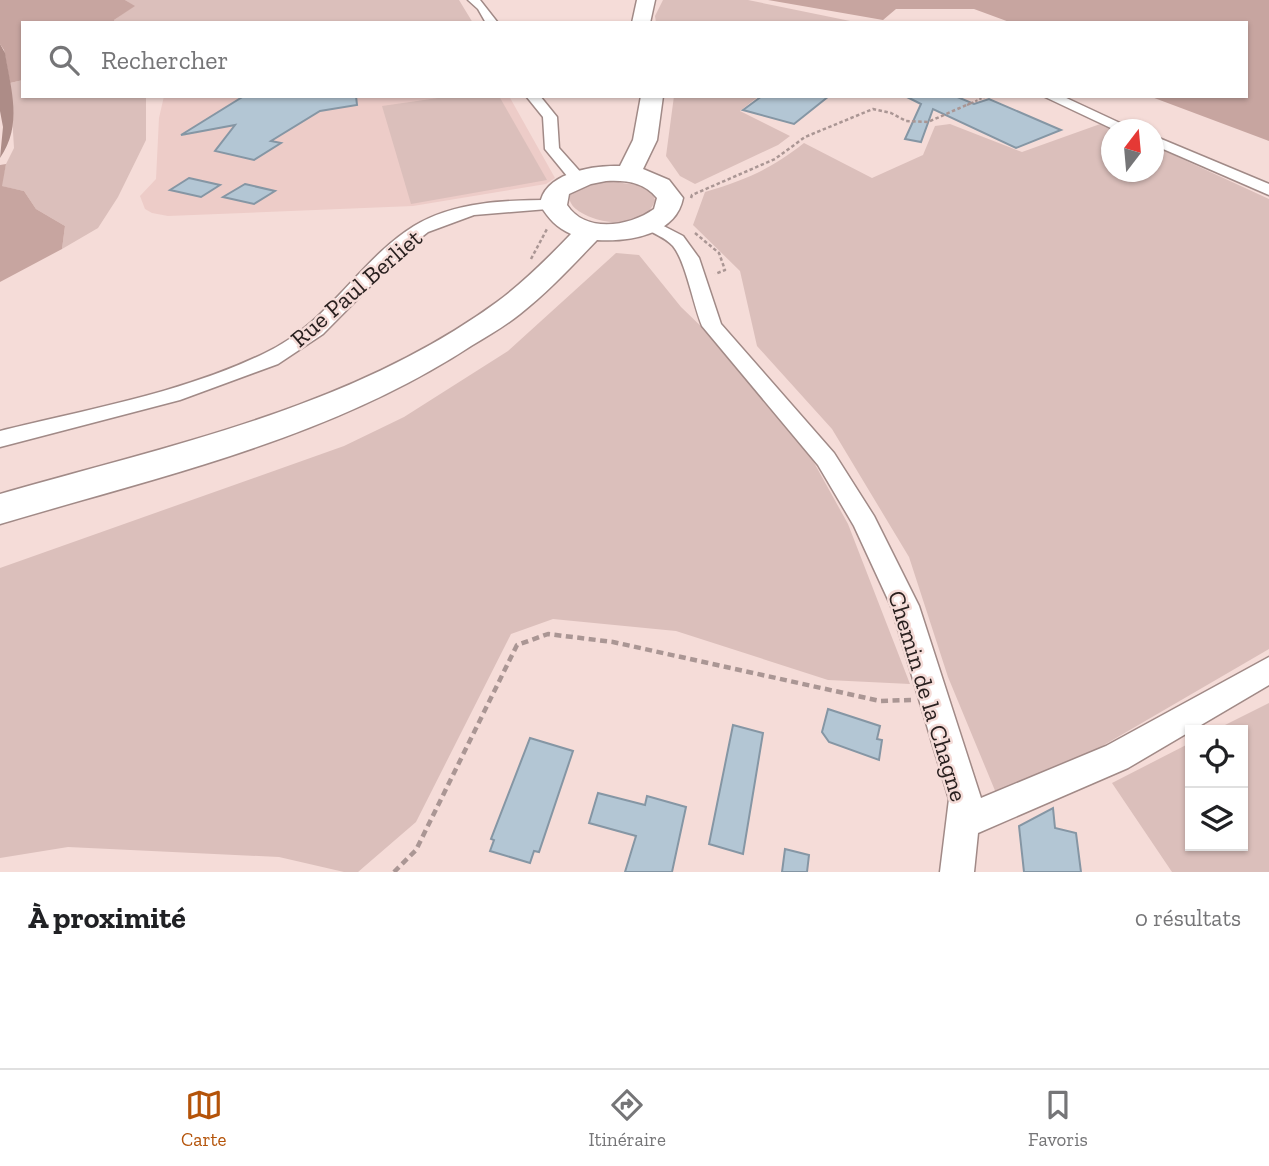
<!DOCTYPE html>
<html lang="fr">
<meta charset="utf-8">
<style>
body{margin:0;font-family:"Zilla Slab",serif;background:#f6f6f6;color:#202124}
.controls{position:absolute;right:21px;bottom:21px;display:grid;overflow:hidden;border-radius:0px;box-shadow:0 2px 5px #0004}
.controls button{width:63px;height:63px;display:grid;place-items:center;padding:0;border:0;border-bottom:2px solid #e0e0e0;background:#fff;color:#202124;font:35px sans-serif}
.compass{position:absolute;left:1101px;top:119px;width:63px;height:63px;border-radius:50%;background:#fff;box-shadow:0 2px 5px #0004;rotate:16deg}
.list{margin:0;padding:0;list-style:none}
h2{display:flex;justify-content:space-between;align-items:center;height:91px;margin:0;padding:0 28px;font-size:30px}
h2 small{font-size:23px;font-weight:400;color:#757577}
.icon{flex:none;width:38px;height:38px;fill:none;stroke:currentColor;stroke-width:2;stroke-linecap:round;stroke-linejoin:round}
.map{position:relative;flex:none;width:1269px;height:872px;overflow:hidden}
.search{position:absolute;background:#fff;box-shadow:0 2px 5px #0004;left:21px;right:21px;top:21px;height:77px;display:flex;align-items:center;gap:18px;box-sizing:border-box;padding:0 24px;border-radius:0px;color:#757577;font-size:26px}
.sheet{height:196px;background:#fff}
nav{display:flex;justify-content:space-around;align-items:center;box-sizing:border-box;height:98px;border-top:2px solid #e0e0e0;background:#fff;font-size:19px;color:#757577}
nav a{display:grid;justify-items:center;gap:4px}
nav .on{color:#b45309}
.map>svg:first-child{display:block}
.built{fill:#edccc8}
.green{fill:#dbbfbb}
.forest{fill:#c7a5a0}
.water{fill:#ad8c87}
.building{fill:#b3c6d4;stroke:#8596a4;stroke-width:2}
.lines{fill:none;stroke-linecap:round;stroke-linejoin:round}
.minor-casing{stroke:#a18a87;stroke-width:3}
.primary-casing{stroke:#a18a87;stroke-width:3}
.path-far2{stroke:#aa9694;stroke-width:2;stroke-dasharray:2.5 2;stroke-linecap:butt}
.path-far1{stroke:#aa9694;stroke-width:2.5;stroke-dasharray:3.5 2.5;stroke-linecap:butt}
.path{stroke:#aa9694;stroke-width:4.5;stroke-dasharray:7 4.5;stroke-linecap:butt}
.minor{fill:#fff;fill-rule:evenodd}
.primary{fill:#fff;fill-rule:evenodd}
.labels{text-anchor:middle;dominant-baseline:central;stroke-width:5;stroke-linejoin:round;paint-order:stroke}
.street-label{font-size:24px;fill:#29201f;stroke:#f5dcd8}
</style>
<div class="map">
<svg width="1269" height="872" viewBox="0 0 1269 872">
<rect width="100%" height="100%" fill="#f5dcd8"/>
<!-- built -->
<polygon class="built" points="164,96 509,96 555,178 546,184 413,206 168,216 152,213 145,209 140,196 156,179 159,118"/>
<!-- green -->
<g class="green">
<polygon points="125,0 459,0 473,23 116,23 114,20 134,6"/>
<polygon points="663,0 748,0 860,23 656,23 655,16"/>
<polygon points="23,80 23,96 146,96 146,140 118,197 98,228 62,249 65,226 36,209 24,191 1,186 6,164 14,148 10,83"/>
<polygon points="452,96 499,96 547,180 411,204 382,106"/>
<polygon points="674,96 759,96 740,111 790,136 778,145 695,184 680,176 666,156"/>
<path d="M 1103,123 L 1118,129 L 1112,130 L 1112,172 L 1154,172 L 1154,146 L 1269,199 L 1269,649 L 1092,752 L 996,793 L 948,677 L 909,557 L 832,429 L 757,346 L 740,271 L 693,225 L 705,192 C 748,179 769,170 804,143 L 872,178 L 923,155 L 935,126 L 950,124 L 1022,152 Z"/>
<path d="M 612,179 C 627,189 648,177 655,200 C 640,249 530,205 585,184 C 593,181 603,180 612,179 Z"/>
<polygon points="616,253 639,255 681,307 709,334 806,448 848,524 910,684 828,680 676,631 553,619 511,634 416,822 358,872 344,872 279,857 68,847 0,858 0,568 344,446 404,417 508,351"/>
<polygon points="1269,703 1269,872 1172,872 1112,783 1190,743 1190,846 1243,846 1243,730 1215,730"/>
</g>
<!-- forest -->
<g class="forest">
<polygon points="0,0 125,0 135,6 114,20 116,23 23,23 23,80 10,83 4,50 0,44"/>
<polygon points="768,0 1269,0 1269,141 1149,96 1246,96 1246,23 1012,23 974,9 896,9 883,20"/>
<polygon points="6,164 2,186 24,191 36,209 65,226 62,249 0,282 0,165"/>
</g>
<!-- water -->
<path class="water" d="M 0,44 L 5,53 C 11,90 23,125 0,158 L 3,127 L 0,111 Z"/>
<!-- building -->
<g class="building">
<polygon points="244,96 356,96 357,105 320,111 271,141 281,143 254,160 215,151 235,125 181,135"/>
<polygon points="762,96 829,96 794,124 743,110"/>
<polygon points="905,96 955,96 974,104 989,99 1061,130 1016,148 933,109 921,142 905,139 921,104"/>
<polygon points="189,178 220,185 201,197 170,190"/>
<polygon points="245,184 275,191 254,204 223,197"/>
<polygon points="828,709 880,726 877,739 882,740 879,760 829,742 822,732"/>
<polygon points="733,725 763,733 743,854 709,844"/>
<polygon points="530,738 573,751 539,852 534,851 530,863 490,851 494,840 491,839"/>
<polygon points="598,793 645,805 647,796 686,807 672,872 625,872 636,836 589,823"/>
<polygon points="1053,808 1055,828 1076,833 1081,872 1024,872 1019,826"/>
<polygon points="785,849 809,855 807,872 782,872"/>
</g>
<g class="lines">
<defs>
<g id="minor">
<polygon points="468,0 480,0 498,23 486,23 478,9"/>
<polygon points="526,96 540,96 557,117 559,148 584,176 586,179 584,182 572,182 545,149 543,117"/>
<polygon points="1043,96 1062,96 1135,130 1115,130"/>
<polygon points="1154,136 1269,184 1269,195 1154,145"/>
<path d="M 554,200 L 562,205 L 560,208 L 474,215 L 428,232 L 409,247 L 323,334 L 278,364 L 180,400 L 0,447 L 0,431 C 88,409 183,393 265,353 C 329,323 359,260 414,226 C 455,201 508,200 554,200 Z"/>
<path d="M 650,219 L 683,236 L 699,258 L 721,324 L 834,453 L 874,516 L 919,606 L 981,798 L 1106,746 L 1269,657 L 1269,685 L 1128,768 L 978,833 L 974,872 L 940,872 L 949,799 L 891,606 L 854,526 L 818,465 L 702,326 C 693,304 686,262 673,246 C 666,238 653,233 644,228 L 642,224 L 644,220 Z"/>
</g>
<g id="primary">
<polygon points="637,0 655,0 650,23 632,23"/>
<path d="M 641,96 L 663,96 L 657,140 L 643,169 L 669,180 L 683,198 C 676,235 629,242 597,240 C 572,266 548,292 520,314 C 505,326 488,336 471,346 C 329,439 161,476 0,524 L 0,494 C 170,445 352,408 497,302 C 524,282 548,258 571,234 C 556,227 549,219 540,205 C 543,173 593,165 620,166 L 633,140 ZM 606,181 C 626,180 644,182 657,198 L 654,209 C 630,226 586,234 567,205 L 569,194 L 591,184 Z"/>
</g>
</defs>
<!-- minor casing -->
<use href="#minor" class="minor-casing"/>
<!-- primary casing -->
<use href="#primary" class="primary-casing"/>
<!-- path-far2 -->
<polyline class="path-far2" points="967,105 987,96"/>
<!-- path-far1 -->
<g class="path-far1">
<polyline points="691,198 692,195 775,159 805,137 873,109 891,113 906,121 928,122 971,103"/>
<polyline points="695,233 719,253 725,270 715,274"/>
<polyline points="531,259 547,229"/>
</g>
<!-- path -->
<polyline class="path" points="394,872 416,850 517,645 548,634 613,642 880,701 911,700"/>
<!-- minor -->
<use href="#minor" class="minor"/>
<!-- primary -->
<use href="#primary" class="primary"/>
</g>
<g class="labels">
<!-- street labels -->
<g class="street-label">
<text transform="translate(356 288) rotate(-41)">Rue Paul Berliet</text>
<text transform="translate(928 696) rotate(73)">Chemin de la Chagne</text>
</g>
</g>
</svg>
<div class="controls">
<button><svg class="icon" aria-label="locate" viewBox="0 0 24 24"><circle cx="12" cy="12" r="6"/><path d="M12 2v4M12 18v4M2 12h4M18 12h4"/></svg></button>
<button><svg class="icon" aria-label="layers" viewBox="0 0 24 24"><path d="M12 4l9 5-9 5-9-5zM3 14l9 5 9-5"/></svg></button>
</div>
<svg class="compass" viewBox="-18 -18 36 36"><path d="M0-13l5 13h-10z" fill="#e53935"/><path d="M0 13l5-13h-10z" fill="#757577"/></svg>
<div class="search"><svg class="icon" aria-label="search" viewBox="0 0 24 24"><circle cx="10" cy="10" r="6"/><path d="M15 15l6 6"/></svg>Rechercher</div>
</div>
<section class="sheet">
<h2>À proximité<small>0 résultats</small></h2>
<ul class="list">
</ul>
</section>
<nav>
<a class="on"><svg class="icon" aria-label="map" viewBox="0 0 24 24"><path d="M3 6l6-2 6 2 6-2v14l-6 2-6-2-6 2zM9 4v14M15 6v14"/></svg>Carte</a>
<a><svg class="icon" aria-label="directions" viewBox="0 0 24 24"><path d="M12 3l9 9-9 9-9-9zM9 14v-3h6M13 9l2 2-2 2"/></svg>Itinéraire</a>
<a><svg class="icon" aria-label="saved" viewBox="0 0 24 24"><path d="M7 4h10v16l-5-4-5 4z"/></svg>Favoris</a>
</nav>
